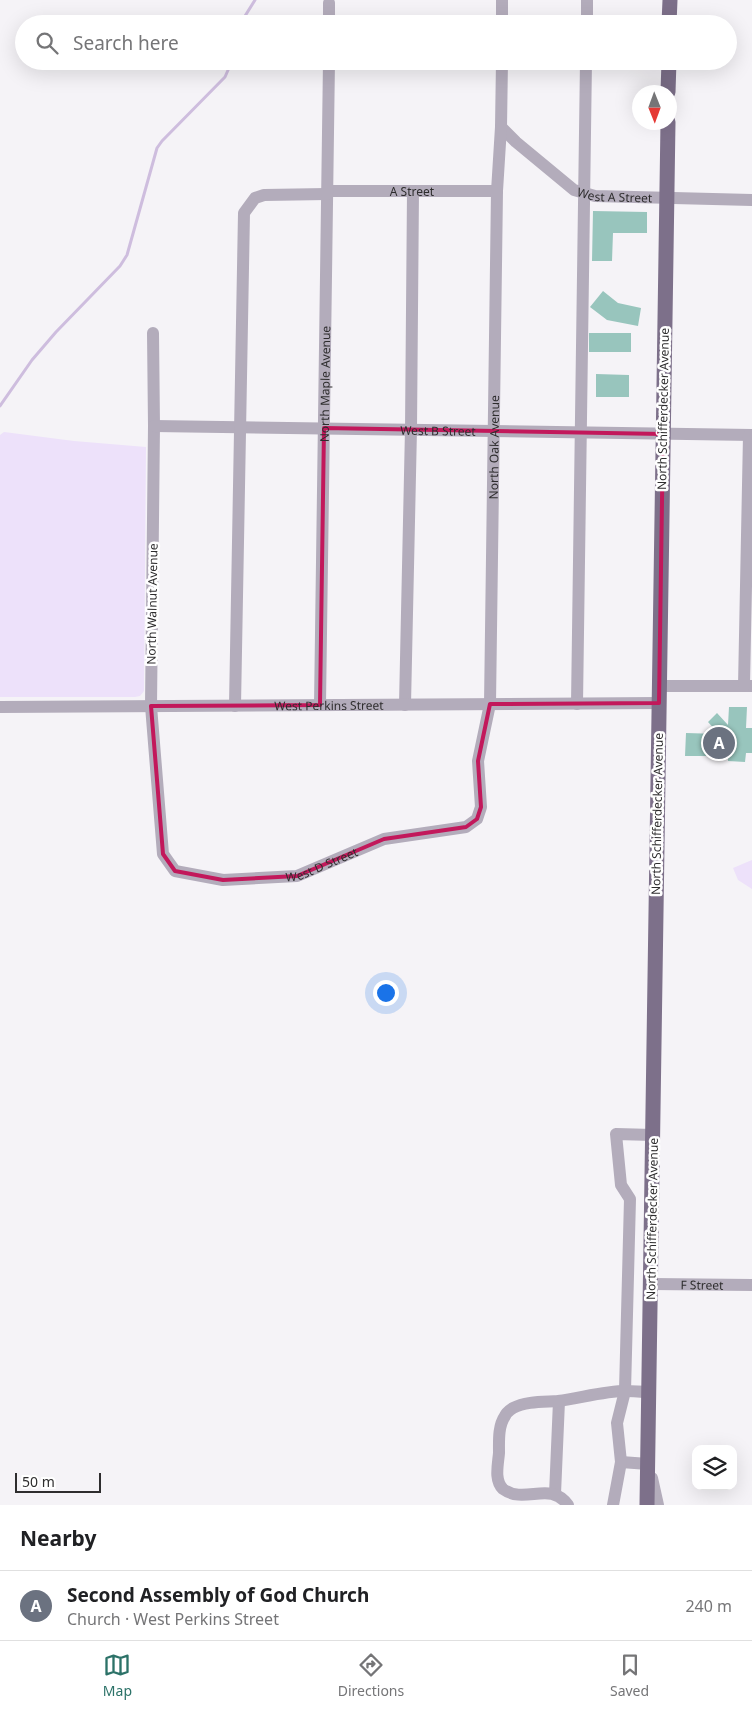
<!DOCTYPE html>
<meta charset="utf-8">
<style>
body{margin:0;font-family:"Noto Sans",sans-serif;background:#f6f6f6;color:#202124}
.controls{position:absolute;right:15px;bottom:15px;display:grid;overflow:hidden;border-radius:10px;box-shadow:0 5px 20px #0002}
.controls button{width:45px;height:45px;display:grid;place-items:center;padding:0;border:0;border-bottom:1px solid #e0e0e0;background:#fff;color:#202124;font:25px sans-serif}
.compass{position:absolute;left:632px;top:85px;width:45px;height:45px;border-radius:50%;background:#fff;box-shadow:0 5px 20px #0002;rotate:179deg}
.scale{position:absolute;left:15px;bottom:12px;width:86px;box-sizing:border-box;padding-left:5px;border:2px solid #2e2d2e;border-top:0;font-size:14px;line-height:18px;white-space:nowrap;color:#2e2d2e;-webkit-text-stroke:4px #fff;paint-order:stroke}
.you{position:absolute;left:385px;top:992px;width:18px;height:18px;margin:-12px;border:4px solid #fff;border-radius:50%;background:#1a73e8;box-shadow:0 0 0 8px #1a73e833}
.badge{display:grid;place-items:center;width:32px;height:32px;border-radius:50%;background:#2c7268;color:#fff;font-size:16px;font-weight:700}
.pin{position:absolute;translate:-50% -50%;border:2px solid #fff;box-shadow:0 1px 5px #0006}
.list{margin:0;padding:0;list-style:none}
h2{display:flex;justify-content:space-between;align-items:center;height:65px;margin:0;padding:0 20px;font-size:21px}
h2 small{font-size:16px;font-weight:400;color:#757577}
.list li{display:grid;grid-template-columns:32px 1fr auto;gap:15px;align-items:center;box-sizing:border-box;height:70px;padding:0 20px;border-top:1px solid #e0e0e0}
.list b{display:block;font-size:19px;white-space:nowrap}
.list p{margin:0;font-size:16px;white-space:nowrap;color:#757577}
.list em{font-size:16px;font-style:normal;color:#757577}
.icon{flex:none;width:28px;height:28px;fill:none;stroke:currentColor;stroke-width:2;stroke-linecap:round;stroke-linejoin:round}
.map{position:relative;flex:none;width:752px;height:1505px;overflow:hidden}
.search{position:absolute;background:#fff;box-shadow:0 5px 20px #0002;left:15px;right:15px;top:15px;height:55px;display:flex;align-items:center;gap:12px;box-sizing:border-box;padding:0 18px;border-radius:28px;color:#757577;font-size:19px}
.sheet{height:135px;background:#fff}
nav{display:flex;justify-content:space-around;align-items:center;box-sizing:border-box;height:70px;border-top:1px solid #e0e0e0;background:#fff;font-size:14px;color:#757577}
nav a{display:grid;justify-items:center;gap:2px}
nav .on{color:#2c7268}
.map>svg:first-child{display:block}
.green{fill:#ede1fa}
.lines{fill:none;stroke-linecap:round;stroke-linejoin:round}
.stream{stroke:#cebdde;stroke-width:3}
.building{fill:#98c5bd}
.minor{stroke:#b3acbb;stroke-width:12}
.major{stroke:#7d708a;stroke-width:15}
.marked{fill:none;stroke:#c2185b;stroke-width:4;stroke-linejoin:round}
.labels{text-anchor:middle;dominant-baseline:central;stroke-width:5;stroke-linejoin:round;paint-order:stroke}
.street-label{font-size:12px;fill:#2e2d2e;stroke:#fff}
</style>
<div class="map">
<svg width="752" height="1505" viewBox="0 0 752 1505">
<rect width="100%" height="100%" fill="#f5f3f7"/>
<!-- green -->
<g class="green">
<polygon points="4,432 74,441 146,447 144,691 140,696 135,697 0,697 0,435"/>
<polygon points="752,860 752,889 738,880 733,868"/>
</g>
<g class="lines">
<!-- stream -->
<g class="stream">
<polyline points="240,24 255,0"/>
<polyline points="0,406 32,360 56,332 120,266 127,255 157,148 162,141 225,77 232,61"/>
</g>
</g>
<!-- building -->
<g class="building">
<polygon points="593,211 647,212 647,233 613,233 612,261 592,261"/>
<polygon points="603,291 618,303 641,308 638,326 607,320 590,307"/>
<rect x="589" y="333" width="42" height="19"/>
<polygon points="596,374 629,375 629,397 596,397"/>
<polygon points="729,707 747,707 746,728 752,728 752,753 746,753 745,762 728,761 728,756 685,756 686,733 719,734 708,722 717,713 728,725"/>
</g>
<g class="lines">
<!-- minor -->
<g class="minor">
<polyline points="329,24 329,3"/>
<polyline points="502,24 502,0"/>
<polyline points="587,24 587,0"/>
<path id="s1" d="M 501,127 L 516,142 L 574,190 L 595,196 L 752,200"/>
<path id="s2" d="M 327,191 L 497,191"/>
<path id="s3" d="M 153,333 L 154,426 L 151,706 L 163,854 L 175,871 L 223,880 L 297,876 L 384,839 L 466,827 L 477,819 L 481,807 L 478,761 L 490,704 L 497,191 L 501,127 L 502,61"/>
<path id="s4" d="M 154,426 L 752,435"/>
<polyline points="659,686 751,686"/>
<polyline points="744,686 749,435"/>
<polyline points="577,704 586,61"/>
<path id="s5" d="M 320,705 L 329,61"/>
<polyline points="405,705 411,429 413,191"/>
<polyline points="235,706 244,213 255,198 264,195 327,194"/>
<path id="s6" d="M 0,707 L 659,703"/>
<path id="s7" d="M 652,1284 L 752,1285"/>
<polyline points="621,1462 648,1464"/>
<polyline points="652,1478 658,1505"/>
<polyline points="555,1494 559,1401"/>
<path d="M 568,1505 C 550,1480 525,1505 503,1489 C 494,1480 498,1465 499,1453 C 499,1441 498,1426 505,1416 C 506,1413 510,1410 513,1408 C 526,1401 544,1402 558,1401 C 581,1398 604,1391 626,1391 C 634,1391 641,1392 649,1392"/>
<polyline points="613,1505 621,1462 617,1423 625,1391 630,1199 621,1185 616,1134 653,1135"/>
</g>
<!-- major -->
<g class="major">
<polyline points="669,24 670,0"/>
<polyline points="668,92 669,61"/>
<polyline points="647,1505 668,122"/>
</g>
</g>
<!-- marked area -->
<path class="marked" d="M 324,428 L 663,434 L 659,703 L 490,704 L 478,761 L 481,807 L 477,819 L 466,827 L 384,839 L 297,876 L 223,880 L 175,871 L 163,854 L 151,706 L 320,705 Z"/>
<g class="labels">
<!-- street labels -->
<g class="street-label">
<text stroke="none"><textPath href="#s2" startOffset="85">A Street</textPath></text>
<text stroke="none"><textPath href="#s1" startOffset="138">West A Street</textPath></text>
<text stroke="none"><textPath href="#s5" startOffset="321">North Maple Avenue</textPath></text>
<text transform="translate(663 409) rotate(-89)">North Schifferdecker Avenue</text>
<text stroke="none"><textPath href="#s4" startOffset="284">West B Street</textPath></text>
<text stroke="none"><textPath href="#s3" startOffset="1230">North Oak Avenue</textPath></text>
<text transform="translate(152 604) rotate(-89)">North Walnut Avenue</text>
<text stroke="none"><textPath href="#s6" startOffset="329">West Perkins Street</textPath></text>
<text transform="translate(657 814) rotate(-89)">North Schifferdecker Avenue</text>
<text stroke="none"><textPath href="#s3" startOffset="692">West D Street</textPath></text>
<text transform="translate(652 1219) rotate(-89)">North Schifferdecker Avenue</text>
<text stroke="none"><textPath href="#s7" startOffset="50">F Street</textPath></text>
</g>
</g>
</svg>
<div class="controls">
<button><svg class="icon" aria-label="layers" viewBox="0 0 24 24"><path d="M12 4l9 5-9 5-9-5zM3 14l9 5 9-5"/></svg></button>
</div>
<svg class="compass" viewBox="-18 -18 36 36"><path d="M0-13l5 13h-10z" fill="#e53935"/><path d="M0 13l5-13h-10z" fill="#757577"/></svg>
<div class="scale">50 m</div>
<div class="you"></div>
<div class="pin badge" style="left:719px;top:743px;background:#6b7280">A</div>
<div class="search"><svg class="icon" aria-label="search" viewBox="0 0 24 24"><circle cx="10" cy="10" r="6"/><path d="M15 15l6 6"/></svg>Search here</div>
</div>
<section class="sheet">
<h2>Nearby<small></small></h2>
<ul class="list">
<li><span class="badge" style="background:#6b7280">A</span><div><b>Second Assembly of God Church</b><p>Church · West Perkins Street</p></div><em>240 m</em></li>
</ul>
</section>
<nav>
<a class="on"><svg class="icon" aria-label="map" viewBox="0 0 24 24"><path d="M3 6l6-2 6 2 6-2v14l-6 2-6-2-6 2zM9 4v14M15 6v14"/></svg>Map</a>
<a><svg class="icon" aria-label="directions" viewBox="0 0 24 24"><path d="M12 3l9 9-9 9-9-9zM9 14v-3h6M13 9l2 2-2 2"/></svg>Directions</a>
<a><svg class="icon" aria-label="saved" viewBox="0 0 24 24"><path d="M7 4h10v16l-5-4-5 4z"/></svg>Saved</a>
</nav>
